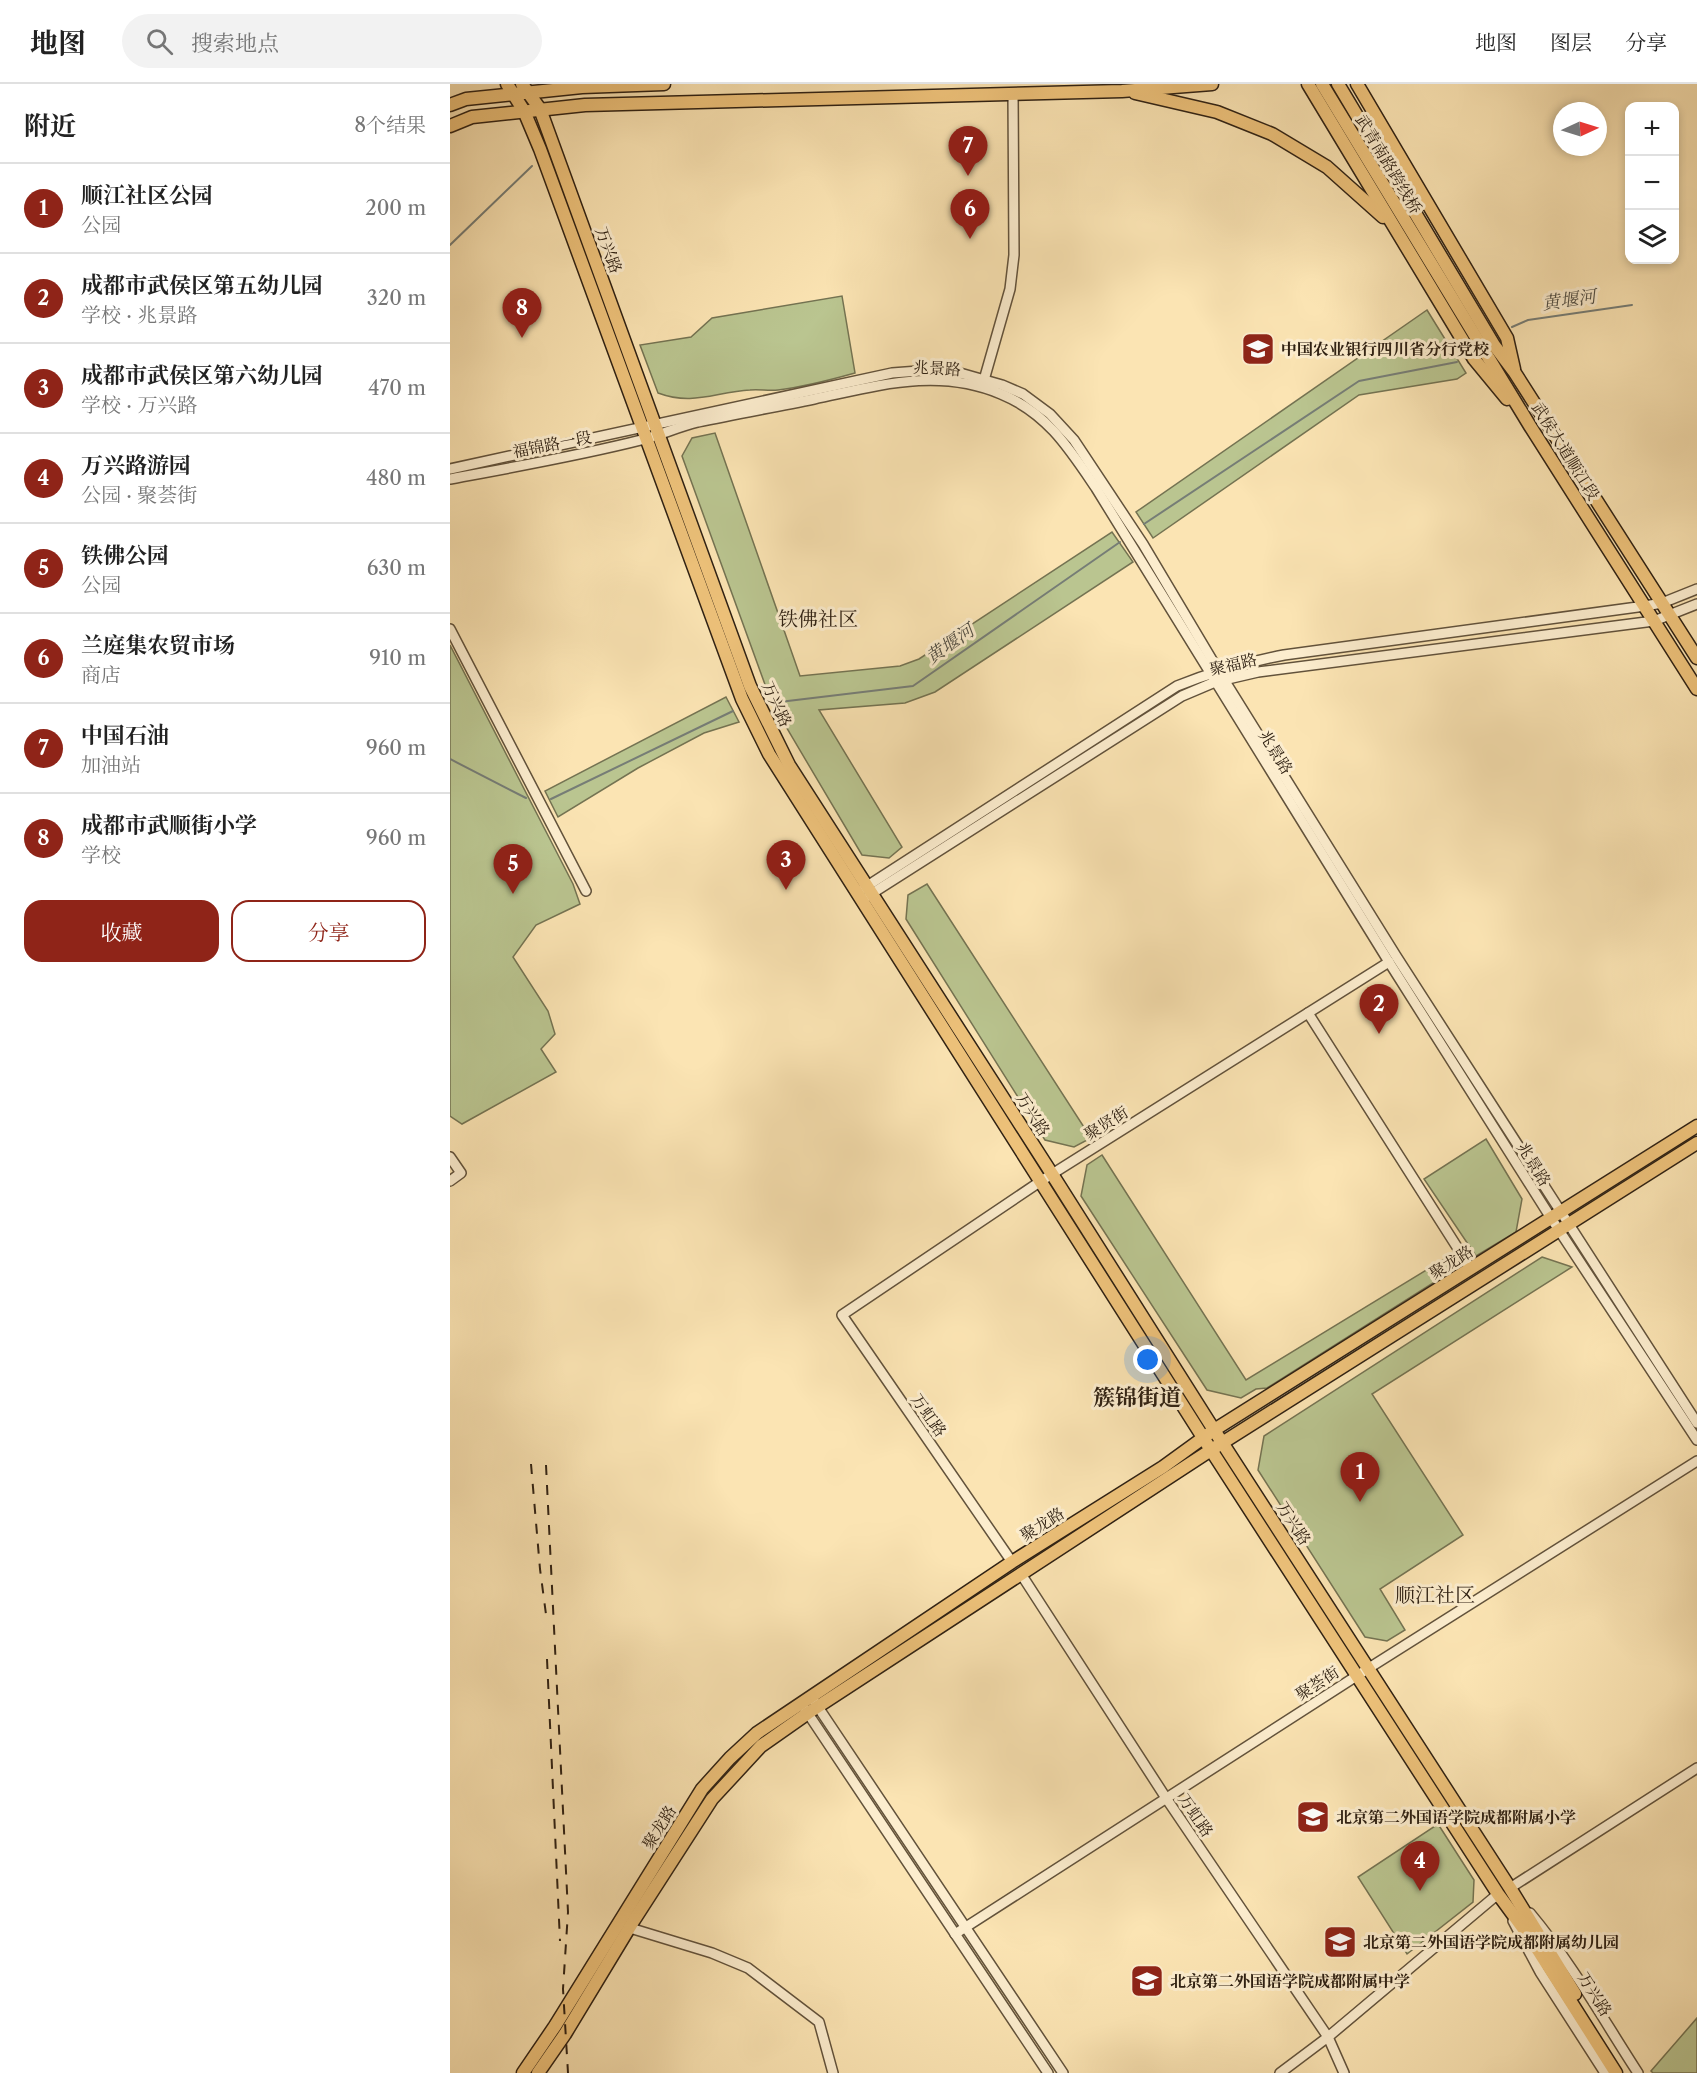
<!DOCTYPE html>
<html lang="zh">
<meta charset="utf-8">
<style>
body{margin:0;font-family:"Libre Caslon Text","Noto Serif SC",serif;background:#f2f2f2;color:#222}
.controls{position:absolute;right:18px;top:18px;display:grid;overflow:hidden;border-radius:12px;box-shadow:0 3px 9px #0003}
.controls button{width:54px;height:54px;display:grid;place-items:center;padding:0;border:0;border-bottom:2px solid #e0e0e0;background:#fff;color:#222;font:30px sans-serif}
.compass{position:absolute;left:1103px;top:18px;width:54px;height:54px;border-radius:50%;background:#fff;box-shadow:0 3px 9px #0003;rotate:86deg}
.you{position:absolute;left:698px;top:1276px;width:21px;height:21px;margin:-15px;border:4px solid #fff;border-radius:50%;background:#1a73e8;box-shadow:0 0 0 9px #1a73e833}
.badge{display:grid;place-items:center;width:39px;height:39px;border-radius:50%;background:#8f2418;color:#fff;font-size:20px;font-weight:700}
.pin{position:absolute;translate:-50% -50px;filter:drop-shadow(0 2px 3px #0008)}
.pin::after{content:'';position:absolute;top:32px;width:21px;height:18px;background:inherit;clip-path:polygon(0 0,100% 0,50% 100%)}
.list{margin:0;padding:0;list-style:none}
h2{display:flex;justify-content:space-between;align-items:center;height:78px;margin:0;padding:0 24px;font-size:26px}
h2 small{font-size:20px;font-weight:400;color:#767676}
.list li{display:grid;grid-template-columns:39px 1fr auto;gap:18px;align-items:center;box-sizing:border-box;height:90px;padding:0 24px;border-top:2px solid #e0e0e0}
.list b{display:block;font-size:22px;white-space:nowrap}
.list p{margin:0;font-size:20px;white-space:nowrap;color:#767676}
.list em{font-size:20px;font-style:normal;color:#767676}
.actions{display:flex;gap:12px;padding:18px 24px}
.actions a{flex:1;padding:14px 0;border:2px solid #8f2418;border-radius:18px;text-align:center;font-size:21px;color:#8f2418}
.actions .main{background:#8f2418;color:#fff}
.icon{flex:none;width:33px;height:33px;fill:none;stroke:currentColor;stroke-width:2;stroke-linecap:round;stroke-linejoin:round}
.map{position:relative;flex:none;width:1247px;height:1989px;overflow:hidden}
header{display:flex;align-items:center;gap:36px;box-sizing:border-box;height:84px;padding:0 30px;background:#fff;border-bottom:2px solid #e0e0e0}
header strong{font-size:28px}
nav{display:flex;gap:33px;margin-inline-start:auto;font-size:21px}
.search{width:420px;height:54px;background:#f2f2f2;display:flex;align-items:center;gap:15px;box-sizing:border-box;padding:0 21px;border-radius:33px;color:#767676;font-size:22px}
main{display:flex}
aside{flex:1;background:#fff}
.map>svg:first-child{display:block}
.green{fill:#bac590;stroke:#747352;stroke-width:1.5}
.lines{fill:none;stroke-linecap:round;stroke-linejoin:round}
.stream{stroke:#767d76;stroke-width:2}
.minor-casing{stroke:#62523b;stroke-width:12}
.major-casing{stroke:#2f2113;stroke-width:15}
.minor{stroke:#fcedce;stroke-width:9}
.major{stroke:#eec27a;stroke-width:12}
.rail{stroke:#2f2113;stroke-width:2;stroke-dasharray:10 10;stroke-linecap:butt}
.labels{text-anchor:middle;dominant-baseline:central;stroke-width:6;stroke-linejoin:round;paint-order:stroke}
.street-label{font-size:16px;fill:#2f2113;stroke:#fcedce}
.poi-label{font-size:16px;font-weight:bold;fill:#2f2113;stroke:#fcedce;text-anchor:start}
.water-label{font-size:18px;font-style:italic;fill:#524f45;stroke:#fcedce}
.quarter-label{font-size:20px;fill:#2f2113;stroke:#fcedce}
.district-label{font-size:22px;font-weight:bold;fill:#2f2113;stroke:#fcedce}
</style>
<header>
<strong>地图</strong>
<div class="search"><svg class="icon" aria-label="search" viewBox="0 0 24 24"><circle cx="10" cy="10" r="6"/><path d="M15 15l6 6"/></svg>搜索地点</div>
<nav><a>地图</a><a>图层</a><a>分享</a></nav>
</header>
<main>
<aside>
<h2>附近<small>8个结果</small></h2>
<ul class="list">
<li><span class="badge">1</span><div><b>顺江社区公园</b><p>公园</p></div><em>200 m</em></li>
<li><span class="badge">2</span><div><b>成都市武侯区第五幼儿园</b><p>学校 · 兆景路</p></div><em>320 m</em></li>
<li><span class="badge">3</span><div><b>成都市武侯区第六幼儿园</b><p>学校 · 万兴路</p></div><em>470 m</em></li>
<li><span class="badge">4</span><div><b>万兴路游园</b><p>公园 · 聚荟街</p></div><em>480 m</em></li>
<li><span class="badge">5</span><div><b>铁佛公园</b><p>公园</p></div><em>630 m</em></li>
<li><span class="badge">6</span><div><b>兰庭集农贸市场</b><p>商店</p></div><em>910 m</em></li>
<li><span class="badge">7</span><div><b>中国石油</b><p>加油站</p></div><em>960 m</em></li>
<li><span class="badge">8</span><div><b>成都市武顺街小学</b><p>学校</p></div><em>960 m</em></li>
</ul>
<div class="actions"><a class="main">收藏</a><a>分享</a></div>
</aside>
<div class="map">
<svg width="1247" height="1989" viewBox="0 0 1247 1989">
<rect width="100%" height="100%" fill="#fbe4b3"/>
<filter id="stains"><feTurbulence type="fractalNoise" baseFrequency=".00333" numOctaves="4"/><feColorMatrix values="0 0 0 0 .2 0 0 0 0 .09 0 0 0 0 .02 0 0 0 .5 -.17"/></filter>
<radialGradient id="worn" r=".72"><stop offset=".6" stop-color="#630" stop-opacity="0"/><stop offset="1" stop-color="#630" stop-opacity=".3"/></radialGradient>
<!-- green -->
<g class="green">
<path d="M 392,212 L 405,289 C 380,296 354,303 328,306 C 318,307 309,305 300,306 C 265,308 243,322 208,309 L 190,261 L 241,253 L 262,234 Z"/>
<polygon points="977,226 1016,289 1007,295 909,311 703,454 686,428"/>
<polygon points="265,349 350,592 450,582 469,575 662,448 683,478 485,608 455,619 369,626 452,763 439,774 412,771 332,636 317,606 232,372 242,354"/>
<polygon points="0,561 123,800 130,820 86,841 63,873 98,927 105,950 91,965 106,988 12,1040 0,1032"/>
<polygon points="276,613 289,638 254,649 188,684 108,733 95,707"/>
<polygon points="477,800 641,1054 624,1063 595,1056 456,835 458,811"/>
<polygon points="1036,1055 1072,1115 1066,1148 1026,1172 974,1095"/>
<polygon points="652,1071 796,1296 1001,1171 1005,1179 1005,1185 817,1304 806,1305 791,1314 757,1306 631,1112 637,1081"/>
<polygon points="1092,1173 1122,1183 922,1310 1013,1451 930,1505 955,1546 937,1557 915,1553 808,1386 814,1352"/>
<polygon points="988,1740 1024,1796 1023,1818 957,1870 908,1793"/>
<polygon points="1247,1934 1247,1989 1203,1989 1201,1987"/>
</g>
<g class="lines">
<!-- stream -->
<g class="stream">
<polyline points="0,161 82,82"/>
<polyline points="1062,243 1078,236 1182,221"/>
<polyline points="694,440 909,297 1007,278"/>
<polyline points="321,619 463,602 670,458"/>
<polyline points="0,675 76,714"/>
<polyline points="101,715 283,627"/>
</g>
<defs>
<g id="minor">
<polyline points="534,296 560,205 564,171 563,9"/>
<polyline points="0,385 442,289 482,286 510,289 552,301 573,310 600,330 624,356 693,460 768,586 946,872 1247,1339"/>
<path d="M 0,395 C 64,383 128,372 191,356 C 210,351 228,343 248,338 C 286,330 325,323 364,315 C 427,302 487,283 551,310 C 597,329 619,364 646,404 L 939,878 L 1101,1134 L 1247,1356"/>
<polyline points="0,545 136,807"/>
<path d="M 411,806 L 727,602 C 762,588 797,578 834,571 L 1195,522 L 1212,519 L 1247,505"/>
<polyline points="418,812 732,612 765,598 808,588 1204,537 1247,520"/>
<polyline points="858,929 1021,1185"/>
<polyline points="0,1073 11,1089 0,1097"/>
<polyline points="562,1478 392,1231 591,1097 939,878"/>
<polyline points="571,1490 716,1714 878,1953 894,1989"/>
<polyline points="364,1617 613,1989"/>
<polyline points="355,1625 598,1989"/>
<polyline points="1064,1809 1060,1804 1247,1684"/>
<path d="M 1080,1829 C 1121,1878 1153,1935 1188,1989"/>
<polyline points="1063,1837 1090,1888 1155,1989"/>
<polyline points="180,1844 262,1869 298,1884 369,1938 383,1989"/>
<polyline points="505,1850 919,1584 1247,1377"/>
<polyline points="830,1989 878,1953 1048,1810 1050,1815"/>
</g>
<g id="major">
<polyline points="57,0 74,27 90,65 292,615 319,670 761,1366 1048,1810 1081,1855 1166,1989"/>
<polyline points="72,0 90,25 300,602 339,681 602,1090 764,1346 1060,1804 1125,1910"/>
<polyline points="858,0 1024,275 1057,315"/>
<polyline points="872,0 1080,342 1247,605"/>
<polyline points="888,0 1044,261 1065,289 1247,574"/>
<polyline points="907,0 1057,254 1064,285"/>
<polyline points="685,9 767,28 822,50 877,83 933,133"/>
<polyline points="0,21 16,15 132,3 214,0"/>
<polyline points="0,42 22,33 135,21 672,7 762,0"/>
<polyline points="73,1989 105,1942 252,1705 280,1674 307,1649 562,1478 713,1383 764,1346 1247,1042"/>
<polyline points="88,1989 115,1950 184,1836 262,1715 311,1662 358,1629 761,1366 1247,1059"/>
</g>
</defs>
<!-- minor casing -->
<use href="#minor" class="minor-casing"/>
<!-- major casing -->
<use href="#major" class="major-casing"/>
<!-- minor -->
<use href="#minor" class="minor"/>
<!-- major -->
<use href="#major" class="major"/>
<!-- rail -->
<g class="rail">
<polyline points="81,1380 90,1485 97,1538"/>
<polyline points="96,1381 118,1828 113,1905 118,1989"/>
<polyline points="97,1575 110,1857"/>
</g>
</g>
<!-- icons -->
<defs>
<symbol id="school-square" viewBox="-11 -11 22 22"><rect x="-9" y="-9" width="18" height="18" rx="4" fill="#8f2418" stroke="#fcedce"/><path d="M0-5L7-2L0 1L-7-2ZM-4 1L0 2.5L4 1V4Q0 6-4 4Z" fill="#fff"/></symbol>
</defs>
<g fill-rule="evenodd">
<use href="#school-square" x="789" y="246" width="38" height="38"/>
<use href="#school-square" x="844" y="1714" width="38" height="38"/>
<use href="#school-square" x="871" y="1839" width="38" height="38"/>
<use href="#school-square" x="678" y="1878" width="38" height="38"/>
</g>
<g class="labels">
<!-- street labels -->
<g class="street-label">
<text transform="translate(939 80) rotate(59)">武青南路跨线桥</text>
<text transform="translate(159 166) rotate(70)">万兴路</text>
<text transform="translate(487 284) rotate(3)">兆景路</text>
<text transform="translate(102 360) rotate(-11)">福锦路一段</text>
<text transform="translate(1116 367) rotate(58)">武侯大道顺江段</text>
<text transform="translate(783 580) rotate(-13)">聚福路</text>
<text transform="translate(327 620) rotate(65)">万兴路</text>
<text transform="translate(826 668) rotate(58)">兆景路</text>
<text transform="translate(583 1030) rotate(57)">万兴路</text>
<text transform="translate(656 1039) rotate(-32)">聚贤街</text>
<text transform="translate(1084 1080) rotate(58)">兆景路</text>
<text transform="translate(1001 1178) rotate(-32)">聚龙路</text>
<text transform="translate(479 1331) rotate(55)">万虹路</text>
<text transform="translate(844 1439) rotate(57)">万兴路</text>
<text transform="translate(592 1440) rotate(-32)">聚龙路</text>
<text transform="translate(867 1599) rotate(-33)">聚荟街</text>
<text transform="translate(746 1731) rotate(56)">万虹路</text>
<text transform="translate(209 1743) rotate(-58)">聚龙路</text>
<text transform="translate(1145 1910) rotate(58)">万兴路</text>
</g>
<!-- poi labels -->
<g class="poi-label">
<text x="831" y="265">中国农业银行四川省分行党校</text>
<text x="886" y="1733">北京第二外国语学院成都附属小学</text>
<text x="913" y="1858">北京第二外国语学院成都附属幼儿园</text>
<text x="720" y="1897">北京第二外国语学院成都附属中学</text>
</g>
<!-- water labels -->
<g class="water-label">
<text transform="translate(1119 216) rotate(-8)">黄堰河</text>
<text transform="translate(500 560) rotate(-35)">黄堰河</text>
</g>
<!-- quarter labels -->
<g class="quarter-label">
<text x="368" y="535">铁佛社区</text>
<text x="985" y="1511">顺江社区</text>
</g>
<!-- district labels -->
<g class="district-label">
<text x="687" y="1313">簇锦街道</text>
</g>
</g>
<rect width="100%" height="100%" filter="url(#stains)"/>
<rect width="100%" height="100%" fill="url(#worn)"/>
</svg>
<div class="controls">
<button>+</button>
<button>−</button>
<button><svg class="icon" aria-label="layers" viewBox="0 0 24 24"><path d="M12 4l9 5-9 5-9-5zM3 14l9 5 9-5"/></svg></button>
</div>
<svg class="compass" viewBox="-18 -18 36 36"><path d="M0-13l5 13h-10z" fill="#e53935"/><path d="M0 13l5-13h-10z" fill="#767676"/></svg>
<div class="you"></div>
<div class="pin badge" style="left:910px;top:1418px">1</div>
<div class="pin badge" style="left:929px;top:950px">2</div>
<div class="pin badge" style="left:336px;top:806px">3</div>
<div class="pin badge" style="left:970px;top:1807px">4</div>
<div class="pin badge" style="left:63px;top:810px">5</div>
<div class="pin badge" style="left:520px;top:155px">6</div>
<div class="pin badge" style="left:518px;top:92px">7</div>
<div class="pin badge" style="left:72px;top:254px">8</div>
</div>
</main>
